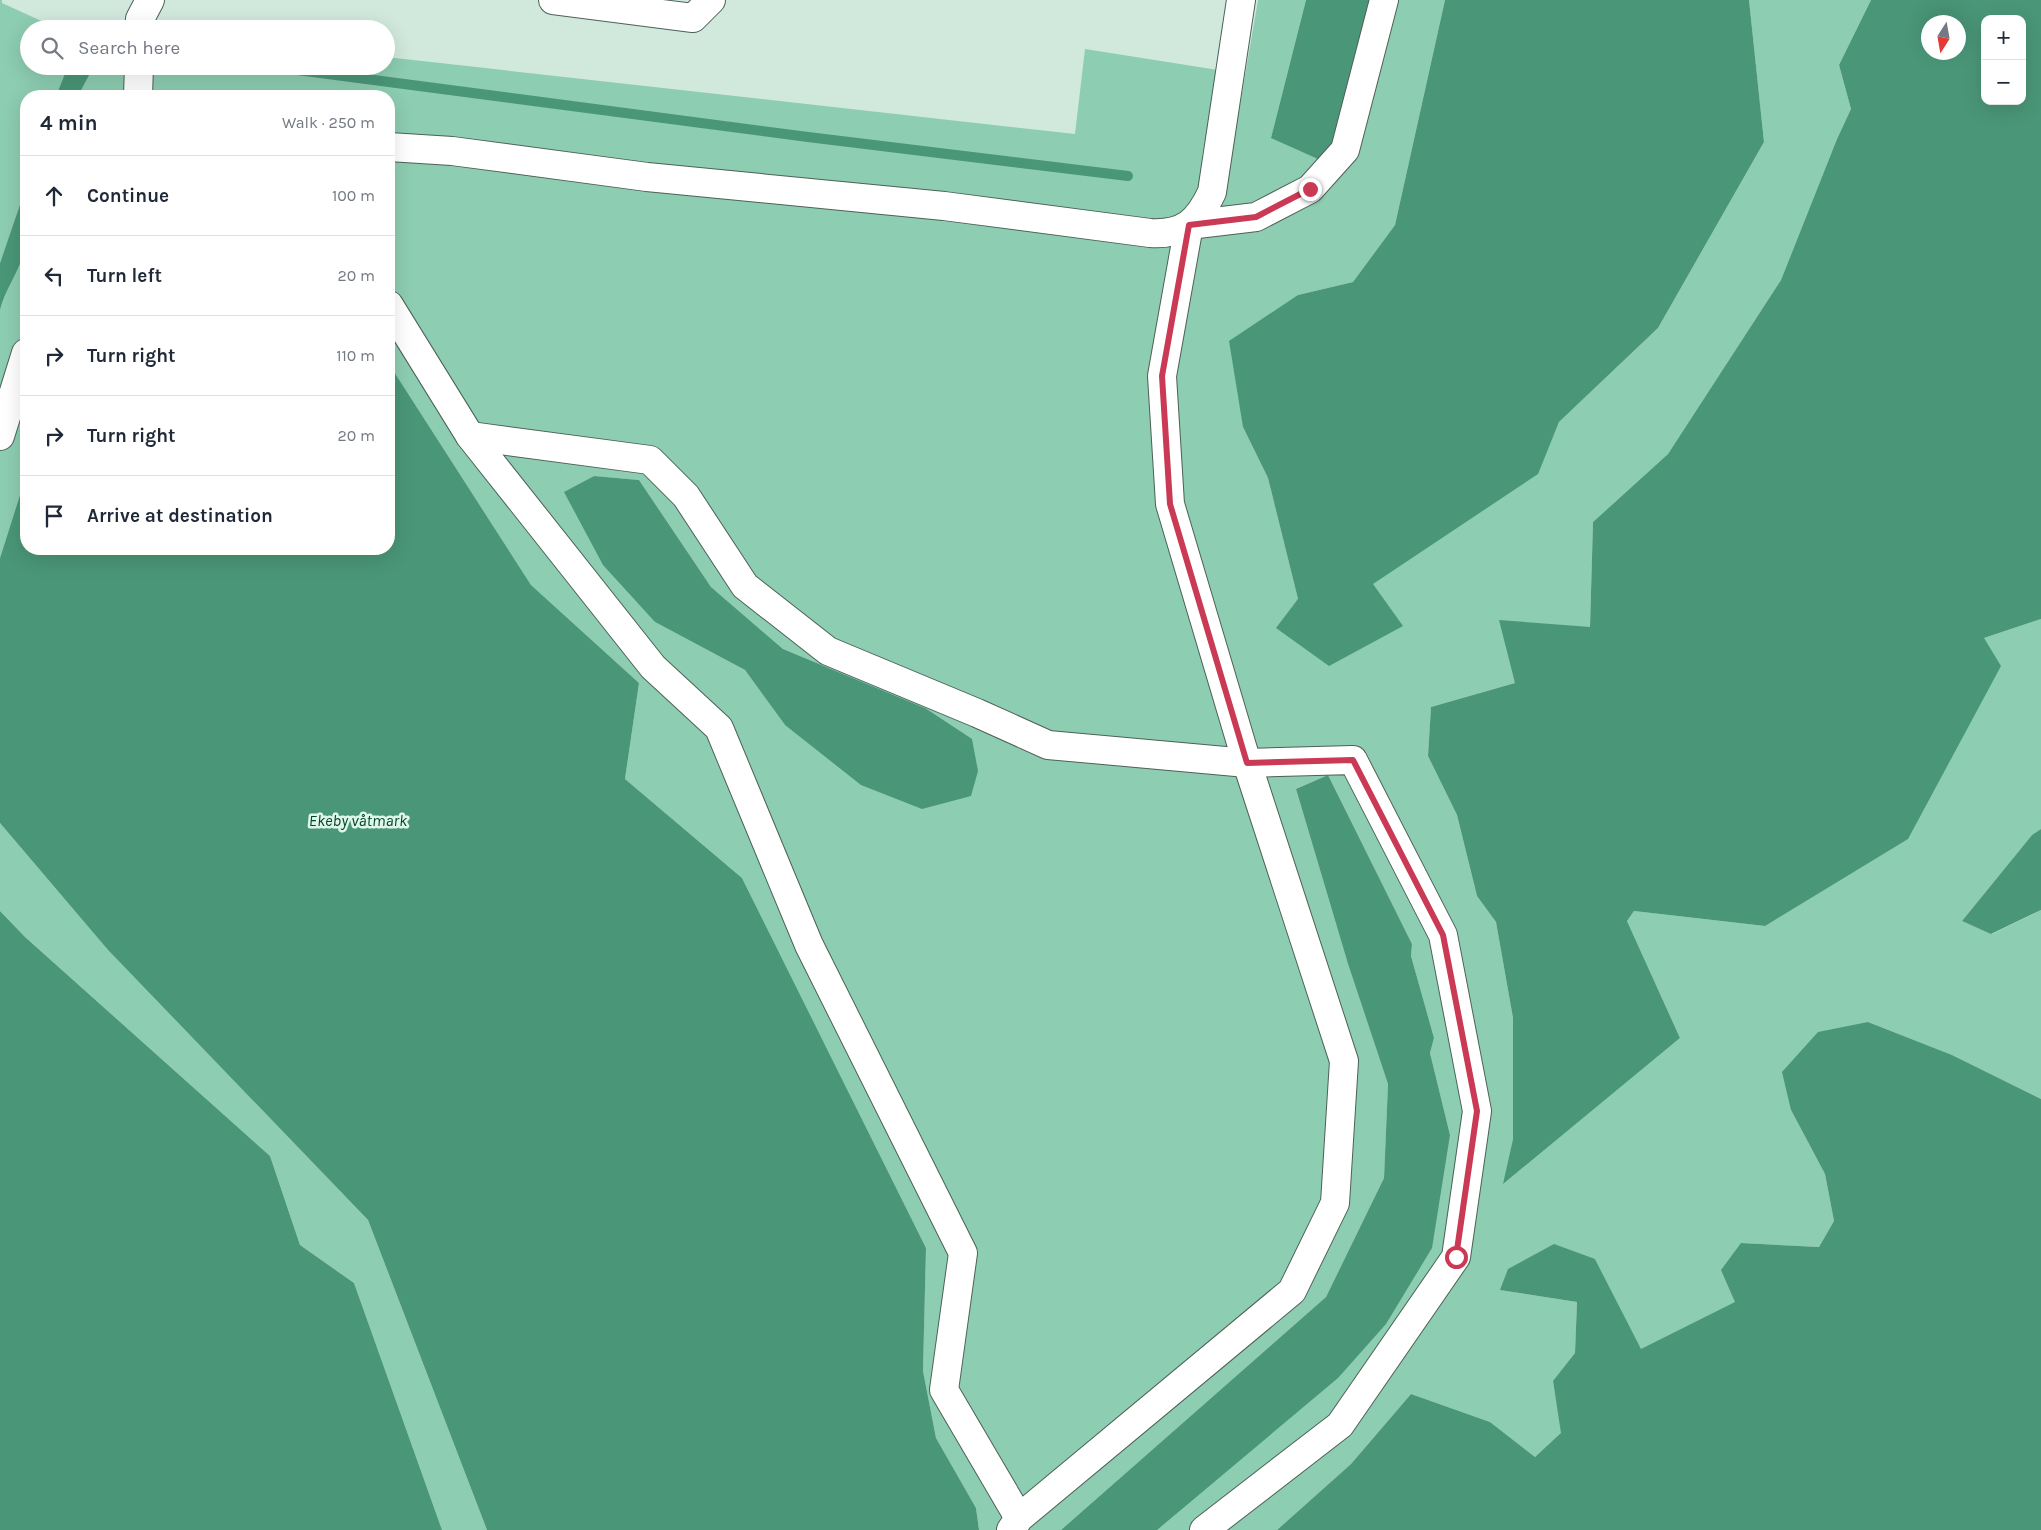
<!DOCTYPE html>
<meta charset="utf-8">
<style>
body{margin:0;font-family:Karla,sans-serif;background:#f2f2f3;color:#1f2937}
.controls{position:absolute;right:15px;top:15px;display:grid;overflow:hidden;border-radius:10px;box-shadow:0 5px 20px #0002}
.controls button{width:45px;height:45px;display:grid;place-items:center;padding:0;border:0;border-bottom:1px solid #e0e1e3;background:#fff;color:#1f2937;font:25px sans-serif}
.compass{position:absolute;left:1921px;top:15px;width:45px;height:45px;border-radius:50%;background:#fff;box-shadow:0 5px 20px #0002;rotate:191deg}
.stop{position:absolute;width:15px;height:15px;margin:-11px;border:4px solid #ca3a54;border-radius:50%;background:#fff}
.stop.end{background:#ca3a54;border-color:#fff;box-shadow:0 1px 5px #0008}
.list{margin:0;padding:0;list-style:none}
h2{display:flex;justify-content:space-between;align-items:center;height:65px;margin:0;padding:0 20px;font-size:21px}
h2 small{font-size:16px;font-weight:400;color:#747a83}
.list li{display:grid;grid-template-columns:32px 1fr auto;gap:15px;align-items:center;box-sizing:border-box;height:80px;padding:0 20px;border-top:1px solid #e0e1e3}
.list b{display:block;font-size:19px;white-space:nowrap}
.list em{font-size:16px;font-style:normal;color:#747a83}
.icon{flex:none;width:28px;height:28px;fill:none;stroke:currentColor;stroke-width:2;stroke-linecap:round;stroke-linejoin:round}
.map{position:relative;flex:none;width:2041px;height:1530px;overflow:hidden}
.search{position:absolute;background:#fff;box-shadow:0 5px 20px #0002;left:20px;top:20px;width:375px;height:55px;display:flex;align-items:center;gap:12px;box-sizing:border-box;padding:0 18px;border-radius:28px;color:#747a83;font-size:19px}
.panel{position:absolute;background:#fff;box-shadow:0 5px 20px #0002;left:20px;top:90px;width:375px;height:465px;border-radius:20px}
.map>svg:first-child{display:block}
.green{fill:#8dcdb1;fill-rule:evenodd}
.water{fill:#4a9678;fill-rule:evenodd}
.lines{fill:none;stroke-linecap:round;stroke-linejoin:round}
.stream{stroke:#4a9678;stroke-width:10}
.minor-casing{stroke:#4d6158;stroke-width:30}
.minor{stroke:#fff;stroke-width:28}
.route{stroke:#ca3a54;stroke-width:6}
.labels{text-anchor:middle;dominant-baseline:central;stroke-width:5;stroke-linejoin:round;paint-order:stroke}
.water-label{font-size:16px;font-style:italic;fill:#014530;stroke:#def5ea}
</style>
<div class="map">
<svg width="2041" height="1530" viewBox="0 0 2041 1530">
<rect width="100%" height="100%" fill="#d1e8dd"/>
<!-- green -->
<g class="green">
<polygon points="0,0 2,0 2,3 59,29 29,29 29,66 68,66 56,96 26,96 26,187 0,263"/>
<path d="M 1258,0 L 1306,0 L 1271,138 L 1370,0 L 1445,0 L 1395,225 L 1353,282 L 1298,295 L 1243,427 L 1268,478 L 1298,599 L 1372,584 L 1537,474 L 1559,422 L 1658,328 L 1764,142 L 1749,0 L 1871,0 L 1839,65 L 1851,109 L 1837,139 L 1781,280 L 1668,454 L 1593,522 L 1590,627 L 1515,683 L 1431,707 L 1428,756 L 1457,815 L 1477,896 L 1496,922 L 1513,1018 L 1513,1139 L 1504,1183 L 1680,1038 L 1627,921 L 1634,911 L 1765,926 L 1984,638 L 2041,619 L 2041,829 L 2032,835 L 1962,921 L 1992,934 L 2041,910 L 2041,1099 L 1952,1055 L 1868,1022 L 1791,1110 L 1825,1174 L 1834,1221 L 1819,1247 L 1741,1243 L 1736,1302 L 1641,1350 L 1595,1259 L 1501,1290 L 1577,1302 L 1575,1353 L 1553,1382 L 1562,1433 L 1535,1457 L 1490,1422 L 1411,1394 L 1351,1464 L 1277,1530 L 1157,1530 L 1450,1135 L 1430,1053 L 1434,1038 L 1411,956 L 1412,944 L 1328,775 L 1296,789 L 1348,964 L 1388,1084 L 1384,1178 L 1326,1297 L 1061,1530 L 979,1530 L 976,1508 L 936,1438 L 923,1371 L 926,1248 L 742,878 L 625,779 L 639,683 L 531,585 L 389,364 L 389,96 L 78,96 L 94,66 L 386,66 L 386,57 L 1075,134 L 1085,49 L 1218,70 L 1202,156 L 1232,151 ZM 594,476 L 639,480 L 711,587 L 783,649 L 925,708 L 785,725 L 745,670 L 655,622 L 565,492 Z"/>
<path d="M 26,244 L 26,476 L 0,558 L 0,310 C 7,287 19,267 26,244 Z"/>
<polygon points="0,823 108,950 368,1220 487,1530 442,1530 354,1283 300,1245 270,1156 25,937 0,911"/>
</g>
<!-- water -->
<g class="water">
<polygon points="1306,0 1370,0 1335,142 1318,159 1271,138"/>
<polygon points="1445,0 1749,0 1764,142 1658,328 1559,422 1538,474 1373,584 1403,626 1329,666 1276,628 1298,599 1268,478 1243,427 1229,341 1298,295 1353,282 1395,225"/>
<path d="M 1871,0 L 2041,0 L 2041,619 L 1984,638 L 2001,666 L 1908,839 L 1765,926 L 1634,911 L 1627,921 L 1680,1038 L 1503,1184 L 1513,1139 L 1513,1018 L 1496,922 L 1477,896 L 1457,815 L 1428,756 L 1431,707 L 1515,683 L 1499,620 L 1590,627 L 1593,522 L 1668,454 L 1781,280 L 1837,139 L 1851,109 L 1839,65 ZM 1985,19 L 2022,19 L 2022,101 L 1985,101 ZM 1928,22 L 1958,22 L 1958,52 L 1928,52 Z"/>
<polygon points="68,66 94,66 78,96 56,96"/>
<path d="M 26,187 C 26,205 29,227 26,245 C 22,267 6,287 0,310 L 0,263 Z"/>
<polygon points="389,364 531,585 639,683 625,779 742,878 926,1248 923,1371 936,1438 976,1508 979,1530 487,1530 368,1220 108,950 0,823 0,558 26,476 26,549 389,549"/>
<polygon points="594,476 639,480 711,587 783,649 925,708 972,739 978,771 971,796 922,809 861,785 785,725 745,670 655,622 603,565 564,492"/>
<polygon points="1328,775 1412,944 1411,956 1434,1038 1430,1053 1450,1135 1432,1248 1386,1324 1338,1378 1157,1530 1061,1530 1326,1297 1384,1178 1388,1084 1348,964 1296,789"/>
<polygon points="2041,829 2041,910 1991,934 1962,921 2032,835"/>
<polygon points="0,911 25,937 270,1156 300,1245 354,1283 442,1530 0,1530"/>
<polygon points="1868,1022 1952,1055 2041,1099 2041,1530 1277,1530 1351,1464 1411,1394 1490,1422 1535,1457 1561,1433 1553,1381 1575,1353 1577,1302 1500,1290 1508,1269 1554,1244 1595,1259 1641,1349 1735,1302 1721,1270 1741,1243 1819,1247 1834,1221 1825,1174 1791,1110 1782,1072 1818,1032"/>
</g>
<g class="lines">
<!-- stream -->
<polyline class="stream" points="267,66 808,137 1128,176"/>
<defs>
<g id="minor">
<polyline points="553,0 693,18 711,0"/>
<polyline points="139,29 140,19 150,0"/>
<polyline points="138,96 139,66"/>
<path d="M 389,147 L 452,151 L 647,177 L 944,206 L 1150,233 C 1184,235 1198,222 1212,192 L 1241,0"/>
<polyline points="1189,225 1256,217 1310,189 1345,150 1384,0"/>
<polyline points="389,305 470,436 653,667 719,728 809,945 963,1253 944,1390 1019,1518"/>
<polyline points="0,436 26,353"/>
<polyline points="470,436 650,460 686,496 745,586 828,651 977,713 1048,745 1247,763 1353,760 1443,935 1477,1111 1456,1257 1340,1425 1204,1530"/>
<polyline points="1011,1530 1019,1518 1292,1291 1335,1203 1344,1061 1247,763 1170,504 1162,376 1189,225"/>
</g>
</defs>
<!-- minor casing -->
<use href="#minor" class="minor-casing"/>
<!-- minor -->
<use href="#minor" class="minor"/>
</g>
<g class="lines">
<!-- route -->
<polyline class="route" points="1310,189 1256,217 1189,225 1162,376 1170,504 1247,763 1353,760 1443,935 1477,1111 1456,1257"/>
</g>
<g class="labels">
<!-- water labels -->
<g class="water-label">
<text x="358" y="820">Ekeby våtmark</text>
</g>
</g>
</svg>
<div class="controls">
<button>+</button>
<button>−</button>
</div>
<svg class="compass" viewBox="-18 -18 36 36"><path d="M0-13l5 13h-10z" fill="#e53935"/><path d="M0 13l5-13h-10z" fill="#747a83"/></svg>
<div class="stop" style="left:1456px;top:1257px"></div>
<div class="stop end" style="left:1310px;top:189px"></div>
<div class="search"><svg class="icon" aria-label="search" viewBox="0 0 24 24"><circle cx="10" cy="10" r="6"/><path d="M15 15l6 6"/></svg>Search here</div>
<section class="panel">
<h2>4 min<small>Walk · 250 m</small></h2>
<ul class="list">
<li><svg class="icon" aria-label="ahead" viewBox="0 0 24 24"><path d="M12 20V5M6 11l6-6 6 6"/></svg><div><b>Continue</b></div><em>100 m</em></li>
<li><svg class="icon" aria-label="left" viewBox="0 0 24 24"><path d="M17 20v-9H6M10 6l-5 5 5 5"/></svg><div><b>Turn left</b></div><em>20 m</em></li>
<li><svg class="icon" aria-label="right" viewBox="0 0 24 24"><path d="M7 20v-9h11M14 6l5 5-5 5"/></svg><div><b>Turn right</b></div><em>110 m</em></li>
<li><svg class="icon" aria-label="right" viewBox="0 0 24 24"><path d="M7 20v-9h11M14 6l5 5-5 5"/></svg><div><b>Turn right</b></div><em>20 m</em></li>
<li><svg class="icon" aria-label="arrive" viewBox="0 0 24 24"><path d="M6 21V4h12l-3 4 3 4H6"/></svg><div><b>Arrive at destination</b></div></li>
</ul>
</section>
</div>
